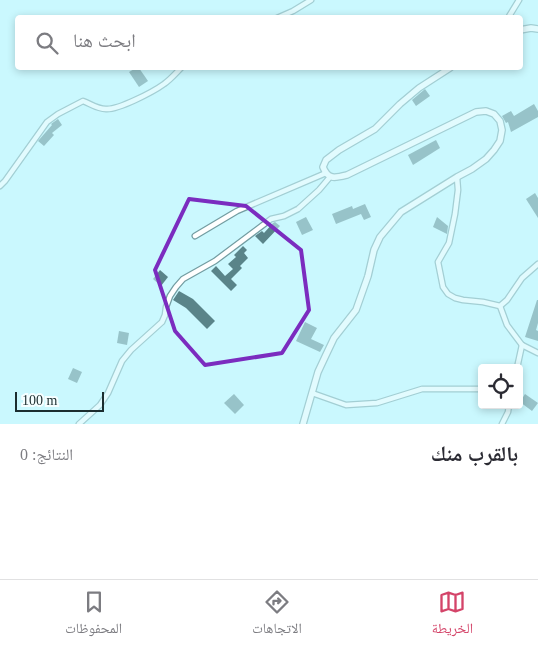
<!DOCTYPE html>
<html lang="ar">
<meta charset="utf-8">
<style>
body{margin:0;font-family:"Times New Roman","Noto Naskh Arabic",serif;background:#f7f7f7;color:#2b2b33;direction:rtl}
.controls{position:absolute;right:15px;bottom:15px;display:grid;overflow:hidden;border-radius:5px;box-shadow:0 2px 8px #0003}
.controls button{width:45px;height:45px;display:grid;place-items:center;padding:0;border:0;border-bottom:1px solid #e1e1e2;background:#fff;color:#2b2b33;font:25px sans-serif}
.scale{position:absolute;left:15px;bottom:12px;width:89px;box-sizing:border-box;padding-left:5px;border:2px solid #1b2d2f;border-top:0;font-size:14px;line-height:18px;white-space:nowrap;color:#1b2d2f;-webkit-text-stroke:4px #f5feff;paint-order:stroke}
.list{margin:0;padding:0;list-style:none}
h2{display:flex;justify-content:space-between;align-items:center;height:65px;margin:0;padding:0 20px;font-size:21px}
h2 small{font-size:16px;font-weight:400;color:#7c7c81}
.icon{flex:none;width:28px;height:28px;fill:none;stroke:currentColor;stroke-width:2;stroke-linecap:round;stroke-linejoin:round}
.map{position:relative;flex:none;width:538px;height:424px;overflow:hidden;direction:ltr}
.search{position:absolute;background:#fff;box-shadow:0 2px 8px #0003;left:15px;right:15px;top:15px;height:55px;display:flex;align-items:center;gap:12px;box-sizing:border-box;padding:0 18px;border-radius:5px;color:#7c7c81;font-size:19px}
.sheet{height:155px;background:#fff}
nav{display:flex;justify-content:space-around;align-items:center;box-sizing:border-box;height:70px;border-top:1px solid #e1e1e2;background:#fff;font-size:14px;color:#7c7c81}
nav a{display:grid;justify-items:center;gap:2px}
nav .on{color:#d44469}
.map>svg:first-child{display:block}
.building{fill:#5a8489}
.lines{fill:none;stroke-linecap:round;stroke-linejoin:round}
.minor-casing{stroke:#739da2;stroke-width:7}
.tertiary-casing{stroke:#739da2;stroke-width:8}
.minor{stroke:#fff;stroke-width:4.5}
.tertiary{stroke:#fff;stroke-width:5.5}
.marked{fill:none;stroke:#7b2cbf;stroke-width:4;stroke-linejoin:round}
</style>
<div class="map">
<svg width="538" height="424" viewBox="0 0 538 424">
<rect width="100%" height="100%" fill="#cbf8fe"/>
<!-- building -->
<g class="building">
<polygon points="136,68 139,68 148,81 139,87 129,72"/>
<polygon points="425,89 430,96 416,106 412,100"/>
<polygon points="534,104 538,111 538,117 511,132 508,122 506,123 502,116 511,111 514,116"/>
<polygon points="58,119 62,125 52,133 54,135 44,146 38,141 52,125 51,124"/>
<polygon points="436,140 440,148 413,165 408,155"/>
<polygon points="535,193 538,198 538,218 526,199"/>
<polygon points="365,204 371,217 364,220 361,214 336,224 332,214 352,206 353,209"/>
<polygon points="306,217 313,230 302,235 296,222"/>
<polygon points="437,217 448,226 447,234 433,227"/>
<polygon points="275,222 280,226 263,244 255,236 262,231 264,233 273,223"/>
<polygon points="243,246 247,250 244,253 248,258 240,266 242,268 231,279 237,285 231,291 211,271 216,266 225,276 233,269 228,264 236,257 234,255"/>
<polygon points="160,270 168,277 161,286 153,279"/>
<polygon points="179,291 193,299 215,321 207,329 186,308 173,300"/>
<polygon points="537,300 538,300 538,323 536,330 538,331 538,341 525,337"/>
<polygon points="305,322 317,328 311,339 324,345 320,352 296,341"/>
<polygon points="119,331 129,333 127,345 117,343"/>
<polygon points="73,368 82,372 77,383 68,379"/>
<polygon points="234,394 244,405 235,414 224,403"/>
<polygon points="525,394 538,403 532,411 520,402"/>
</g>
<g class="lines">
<defs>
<g id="minor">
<polyline points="277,18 293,11 311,0"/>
<polyline points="508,18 519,0"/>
<polyline points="457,177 458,190 455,214 449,243 438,262 443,287 448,294 455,298 463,300 483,302 500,306 507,300 522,278 538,264"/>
<path d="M 0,186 L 5,181 L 47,122 L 58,114 L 83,101 C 91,104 97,109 106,109 C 118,110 153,92 164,84 C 170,80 176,73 181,68"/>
<polyline points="195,236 237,211 326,173"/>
<polyline points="500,306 507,325 522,345 538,353"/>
<polyline points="517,368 522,345"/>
<polyline points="312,393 346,405 377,403 422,389 482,389"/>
<polyline points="79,424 100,405 108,393 122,361 131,350 162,322 165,315 166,307 170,296 176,287 183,279 215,261 271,219 284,216 298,209 319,190 330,177"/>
<polyline points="502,424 508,412 509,405"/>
</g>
<g id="tertiary">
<polyline points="520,30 531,28 538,29"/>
<path d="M 303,424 L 318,372 L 325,357 L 334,338 L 356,310 L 368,276 L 374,250 L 380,237 L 401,212 L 457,177 L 472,169 L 486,159 L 494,150 L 500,141 L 502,130 L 500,121 L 494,114 L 486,111 L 476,112 L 347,175 C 335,178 328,180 323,167 L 326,160 L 339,150 L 375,129 L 400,104 L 419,88 L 450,68"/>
</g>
</defs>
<!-- minor casing -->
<use href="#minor" class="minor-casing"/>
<!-- tertiary casing -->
<use href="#tertiary" class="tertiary-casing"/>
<!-- minor -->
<use href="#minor" class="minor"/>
<!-- tertiary -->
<use href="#tertiary" class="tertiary"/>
</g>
<!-- marked area -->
<path d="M0 0H538V424H0ZM 189,199 L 246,206 L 301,250 L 309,310 L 282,353 L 205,365 L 175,331 L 155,270 Z" fill="#cbf8fe" fill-opacity=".55" fill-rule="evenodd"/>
<path class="marked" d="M 189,199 L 246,206 L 301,250 L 309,310 L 282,353 L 205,365 L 175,331 L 155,270 Z"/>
</svg>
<div class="controls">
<button><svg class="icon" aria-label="locate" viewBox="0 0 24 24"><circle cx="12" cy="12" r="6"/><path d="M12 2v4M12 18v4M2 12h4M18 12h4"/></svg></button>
</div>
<div class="scale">100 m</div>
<div class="search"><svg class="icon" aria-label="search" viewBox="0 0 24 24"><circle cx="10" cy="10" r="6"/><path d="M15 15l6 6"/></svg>ابحث هنا</div>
</div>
<section class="sheet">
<h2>بالقرب منك<small>النتائج: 0</small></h2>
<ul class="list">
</ul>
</section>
<nav>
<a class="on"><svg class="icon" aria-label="map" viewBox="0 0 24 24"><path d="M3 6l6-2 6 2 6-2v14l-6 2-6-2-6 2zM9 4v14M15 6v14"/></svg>الخريطة</a>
<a><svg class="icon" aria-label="directions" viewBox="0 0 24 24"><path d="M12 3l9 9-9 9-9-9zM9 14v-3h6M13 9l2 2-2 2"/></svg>الاتجاهات</a>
<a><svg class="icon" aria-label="saved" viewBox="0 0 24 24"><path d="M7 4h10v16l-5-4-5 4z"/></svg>المحفوظات</a>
</nav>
